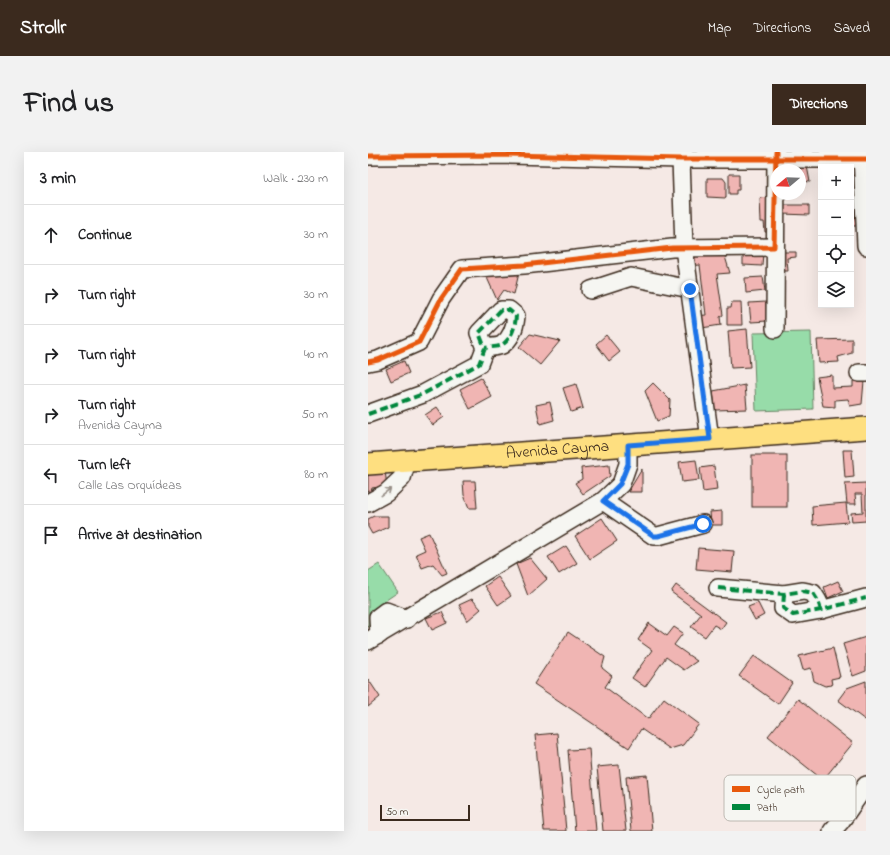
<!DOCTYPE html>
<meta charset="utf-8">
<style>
body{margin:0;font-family:"Indie Flower",sans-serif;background:#f2f2f2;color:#202124}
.controls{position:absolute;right:12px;top:12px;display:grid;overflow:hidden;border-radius:0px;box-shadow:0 4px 16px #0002}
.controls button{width:36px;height:36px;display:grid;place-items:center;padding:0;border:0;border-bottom:1px solid #e0e0e0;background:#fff;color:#202124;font:20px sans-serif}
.compass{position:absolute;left:402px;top:12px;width:36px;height:36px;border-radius:50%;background:#fff;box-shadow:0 4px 16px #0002;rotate:251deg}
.scale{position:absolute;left:12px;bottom:10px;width:90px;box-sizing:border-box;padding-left:4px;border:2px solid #3b2a1e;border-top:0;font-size:11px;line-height:14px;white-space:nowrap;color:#3b2a1e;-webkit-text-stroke:3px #f6f6f2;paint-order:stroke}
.stop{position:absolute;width:12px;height:12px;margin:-9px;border:3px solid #1a73e8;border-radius:50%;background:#fff}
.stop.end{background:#1a73e8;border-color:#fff;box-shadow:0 1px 4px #0008}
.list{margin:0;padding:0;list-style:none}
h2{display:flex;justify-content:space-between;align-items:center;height:52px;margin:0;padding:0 16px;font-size:17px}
h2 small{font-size:13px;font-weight:400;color:#757577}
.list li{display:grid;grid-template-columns:26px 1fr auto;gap:12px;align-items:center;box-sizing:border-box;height:60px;padding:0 16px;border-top:1px solid #e0e0e0}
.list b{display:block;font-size:15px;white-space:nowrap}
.list p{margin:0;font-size:13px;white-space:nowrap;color:#757577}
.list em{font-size:13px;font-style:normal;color:#757577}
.icon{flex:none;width:22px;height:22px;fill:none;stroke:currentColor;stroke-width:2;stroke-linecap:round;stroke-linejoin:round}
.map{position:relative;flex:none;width:498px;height:679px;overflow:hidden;border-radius:0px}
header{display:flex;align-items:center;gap:24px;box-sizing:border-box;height:56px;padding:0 20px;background:#3b2a1e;color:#fff}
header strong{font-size:19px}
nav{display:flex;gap:22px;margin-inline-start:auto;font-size:14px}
.intro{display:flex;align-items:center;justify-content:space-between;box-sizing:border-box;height:96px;padding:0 24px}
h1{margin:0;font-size:28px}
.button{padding:10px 18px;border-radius:0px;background:#3b2a1e;color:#fff;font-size:14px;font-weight:700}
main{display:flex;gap:24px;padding:0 24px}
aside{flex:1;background:#fff;border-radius:0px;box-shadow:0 4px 16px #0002}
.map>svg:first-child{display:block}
.green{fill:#97dca9;stroke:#698364}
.building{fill:#f0b5b3;stroke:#3b2a1e}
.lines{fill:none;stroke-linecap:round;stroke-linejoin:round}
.minor-casing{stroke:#3b2a1e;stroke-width:20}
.major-casing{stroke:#3b2a1e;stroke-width:24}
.minor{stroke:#f6f6f2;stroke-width:17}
.major{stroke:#fedf80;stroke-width:21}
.quiet{stroke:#00873e;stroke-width:4;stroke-dasharray:8 4;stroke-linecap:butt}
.cycleway-casing{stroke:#f6f6f2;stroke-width:8}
.cycleway{stroke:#e8590c;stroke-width:5}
.oneway{stroke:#989088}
.route{stroke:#1a73e8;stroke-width:5}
.labels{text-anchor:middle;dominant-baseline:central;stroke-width:3;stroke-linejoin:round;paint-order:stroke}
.street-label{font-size:16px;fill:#3b2a1e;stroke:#f6f6f2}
.key{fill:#f6f6f2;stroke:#beb9b2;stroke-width:1}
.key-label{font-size:11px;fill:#3b2a1e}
</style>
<header>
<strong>Strollr</strong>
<nav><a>Map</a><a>Directions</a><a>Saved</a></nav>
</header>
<div class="intro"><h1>Find us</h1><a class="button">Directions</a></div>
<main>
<aside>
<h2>3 min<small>Walk · 230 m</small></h2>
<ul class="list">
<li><svg class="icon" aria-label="ahead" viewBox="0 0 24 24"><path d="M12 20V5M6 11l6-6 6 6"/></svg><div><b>Continue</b></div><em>30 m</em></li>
<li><svg class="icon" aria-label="right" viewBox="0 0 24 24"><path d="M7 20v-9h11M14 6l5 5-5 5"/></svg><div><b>Turn right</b></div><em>30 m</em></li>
<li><svg class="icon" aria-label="right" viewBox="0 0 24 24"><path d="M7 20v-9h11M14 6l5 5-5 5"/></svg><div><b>Turn right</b></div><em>40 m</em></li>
<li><svg class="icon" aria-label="right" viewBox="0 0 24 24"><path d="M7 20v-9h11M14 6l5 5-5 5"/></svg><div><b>Turn right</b><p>Avenida Cayma</p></div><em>50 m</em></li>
<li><svg class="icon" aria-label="left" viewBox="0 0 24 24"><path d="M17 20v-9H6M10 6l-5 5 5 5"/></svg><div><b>Turn left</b><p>Calle Las Orquídeas</p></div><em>80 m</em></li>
<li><svg class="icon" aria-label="arrive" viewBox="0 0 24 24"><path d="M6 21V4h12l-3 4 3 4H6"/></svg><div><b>Arrive at destination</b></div></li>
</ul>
</aside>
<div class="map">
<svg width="498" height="679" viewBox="0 0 498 679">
<rect width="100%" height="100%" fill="#f5e9e5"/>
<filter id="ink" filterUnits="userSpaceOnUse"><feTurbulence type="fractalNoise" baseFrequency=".025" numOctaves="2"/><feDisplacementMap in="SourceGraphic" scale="8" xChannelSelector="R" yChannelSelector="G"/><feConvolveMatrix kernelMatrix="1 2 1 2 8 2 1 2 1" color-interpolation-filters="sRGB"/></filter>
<g filter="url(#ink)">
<!-- green -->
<g class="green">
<polygon points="443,180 445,257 388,259 385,181"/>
<polygon points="11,412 30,440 2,459 5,472 0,475 0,419"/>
</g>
<!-- building -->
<g class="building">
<polygon points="439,14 442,30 434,29 434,34 432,33 432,18 425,18 425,16"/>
<polygon points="361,22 371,22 371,38 368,38 368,42 361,42"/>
<polygon points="339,26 355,26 358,30 358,46 339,45"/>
<polygon points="483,28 488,74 483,74"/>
<polygon points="403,45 405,80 397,80 396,70 393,70 392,46"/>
<polygon points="413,53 441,53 441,63 415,62"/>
<polygon points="318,98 355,98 362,121 349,122 355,163 352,165 353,173 327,177 327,164 338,163 332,113 320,114"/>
<polygon points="375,100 395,101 394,114 375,113"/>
<polygon points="414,100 428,100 428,105 419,106 420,119 414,119"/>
<polygon points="116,119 151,121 146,142 136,138 129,148"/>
<polygon points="395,125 397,139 378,141 377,126"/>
<polygon points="364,150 373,150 374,173 359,173 359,156 363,156"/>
<polygon points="398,150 399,169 383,170 381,151"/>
<polygon points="379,177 382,215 363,216 360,179"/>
<polygon points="162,182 192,189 172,213 151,195"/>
<polygon points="238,183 252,200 241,209 228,192"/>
<polygon points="484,187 484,201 470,205 471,210 451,211 449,188"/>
<polygon points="36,209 41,221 23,229 18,217"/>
<polygon points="464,223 464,236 485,235 485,229 496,229 494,252 482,254 480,247 467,248 467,255 455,254 449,225"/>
<polygon points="113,226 124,245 102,257 92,237"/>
<polygon points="285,231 302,248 301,264 289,269 277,239"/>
<polygon points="208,232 215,256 203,260 195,236"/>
<polygon points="377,233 379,257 347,258 345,239"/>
<polygon points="182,250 186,268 172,272 168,253"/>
<polygon points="69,255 76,265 65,273 57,263"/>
<polygon points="475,298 484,298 486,325 477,326"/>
<rect x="384" y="303" width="35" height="52"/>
<polygon points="328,308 331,328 314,330 311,310"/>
<polygon points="241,313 242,324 215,342 207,331 214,327 213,316"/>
<polygon points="346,314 349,338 335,340 332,316"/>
<polygon points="274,317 274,340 260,340"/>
<polygon points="17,319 19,334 4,336 3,340 0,340 0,321"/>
<polygon points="95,329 107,329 109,356 101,356 96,343"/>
<polygon points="498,331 498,369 484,370 483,361 495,360 494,342 487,342 488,352 479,352 477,332"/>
<polygon points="478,351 480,370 445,373 444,354"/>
<polygon points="354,359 354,373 343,373 342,360"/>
<polygon points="6,364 20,364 20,375 4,382 0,375 0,367"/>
<polygon points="234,366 249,389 222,407 207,384"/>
<polygon points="61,381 79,421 74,423 65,412 54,416 48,402 57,398 51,385"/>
<polygon points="198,394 209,411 191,422 180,405"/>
<polygon points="330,396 366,399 364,420 328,417"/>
<polygon points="162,406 179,427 160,444 148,412"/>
<polygon points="130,425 143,444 130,453 117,434"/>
<polygon points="470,429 475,439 460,446 456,435"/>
<polygon points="308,433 358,470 353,477 346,473 337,485 323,475 333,462 303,440"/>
<polygon points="104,447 113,457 99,469 91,453"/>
<polygon points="390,451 396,463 387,468 380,455"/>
<polygon points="74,460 79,471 64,478 58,466"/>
<polygon points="281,471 299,484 306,475 315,481 306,493 329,509 316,518 298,505 277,535 264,526 284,498 270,488"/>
<polygon points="200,480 237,505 234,516 244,524 237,535 280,567 296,546 331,572 315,593 302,597 273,577 261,596 166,532"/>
<polygon points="498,485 498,519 485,524 475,492"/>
<polygon points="465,496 472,525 463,527 464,533 457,534 446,529 443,516 435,518 431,504"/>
<polygon points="386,504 424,531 410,552 371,524"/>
<polygon points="0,527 12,545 0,555"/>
<polygon points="498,529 498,567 497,568 470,548 479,536"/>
<polygon points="430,547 485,591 455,628 400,584"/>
<polygon points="189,581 198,679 176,679 167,583"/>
<polygon points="221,597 228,679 207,679 200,598"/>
<polygon points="251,613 258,679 235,679 229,615"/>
<polygon points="279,623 284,679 263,679 258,625"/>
</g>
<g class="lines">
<defs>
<g id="minor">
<polyline points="494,0 498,94"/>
<polyline points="0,4 141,3 313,7 498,7"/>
<polyline points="313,7 316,96 342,287"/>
<polyline points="223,138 263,125 322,137"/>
<polyline points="407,177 408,0"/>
<polyline points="0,210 10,208 51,190 73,147 94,117 156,113 304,96 406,95"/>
<polyline points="491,221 498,221"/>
<path d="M 0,262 L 55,242 L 111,212 L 117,196 L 111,181 L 133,158 L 141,158 L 148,164 C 147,175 144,186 134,193 C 130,195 122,195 117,196"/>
<polyline points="235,349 286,384 290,384 335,372"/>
<polyline points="0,351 18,341 34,326 39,309"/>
<polyline points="350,436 416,442 435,439 445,441 450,449 453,458"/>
<polyline points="416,442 415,456 425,463 453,458 498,446"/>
<polyline points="11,483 10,465 18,459 39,467"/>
<polyline points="0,489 235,349 253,332 260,312 260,293"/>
<polyline points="464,679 473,669 498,633"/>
</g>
<g id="major">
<path id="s1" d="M 0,312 L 498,276"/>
</g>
</defs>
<!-- minor casing -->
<use href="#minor" class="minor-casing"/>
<!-- major casing -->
<use href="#major" class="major-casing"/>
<!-- minor -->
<use href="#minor" class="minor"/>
<!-- major -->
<use href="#major" class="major"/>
<!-- quiet -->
<g class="quiet">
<path d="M 0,262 L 55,242 L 111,212 L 117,196 L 111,181 L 133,158 L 141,158 L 148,164 C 147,175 144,186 134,193 C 130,195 122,195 117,196"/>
<polyline points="350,436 416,442 435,439 445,441 450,449 453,458"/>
<polyline points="416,442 415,456 425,463 453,458 498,446"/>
</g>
<defs>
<g id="cycleway">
<polyline points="0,4 141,3 313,7 498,7"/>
<polyline points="0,210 10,208 51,190 73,147 94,117 156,113 304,96 406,95 408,0"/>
</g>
</defs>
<!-- cycleway casing -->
<use href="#cycleway" class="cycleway-casing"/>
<!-- cycleway -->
<use href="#cycleway" class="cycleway"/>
</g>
<!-- one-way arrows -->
<defs><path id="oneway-shaft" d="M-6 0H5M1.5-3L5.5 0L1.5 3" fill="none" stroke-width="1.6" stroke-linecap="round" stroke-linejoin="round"/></defs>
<use class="oneway" href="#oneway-shaft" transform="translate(18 340) rotate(-37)"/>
</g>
<g class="lines" filter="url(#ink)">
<!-- route -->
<polyline class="route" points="322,137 342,287 260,293 260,312 252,332 235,349 286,384 290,384 335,372"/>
</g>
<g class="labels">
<!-- street labels -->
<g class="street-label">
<text stroke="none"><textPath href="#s1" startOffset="190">Avenida Cayma</textPath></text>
</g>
</g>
<!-- legend -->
<rect x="356" y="623" width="132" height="46" rx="6" class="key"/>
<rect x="364" y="634" width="18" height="6" fill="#e8590c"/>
<rect x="364" y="652" width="18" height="6" fill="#00873e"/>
<g class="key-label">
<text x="389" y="641">Cycle path</text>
<text x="389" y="659">Path</text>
</g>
</svg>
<div class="controls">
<button>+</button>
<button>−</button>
<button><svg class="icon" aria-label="locate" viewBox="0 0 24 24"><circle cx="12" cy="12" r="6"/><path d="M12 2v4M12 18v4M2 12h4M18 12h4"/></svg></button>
<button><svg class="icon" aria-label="layers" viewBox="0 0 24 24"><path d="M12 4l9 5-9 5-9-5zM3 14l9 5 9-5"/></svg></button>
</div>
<svg class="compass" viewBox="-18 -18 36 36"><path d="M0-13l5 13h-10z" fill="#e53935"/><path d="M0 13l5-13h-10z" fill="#757577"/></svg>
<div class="scale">50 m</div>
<div class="stop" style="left:335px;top:372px"></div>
<div class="stop end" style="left:322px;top:137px"></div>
</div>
</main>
